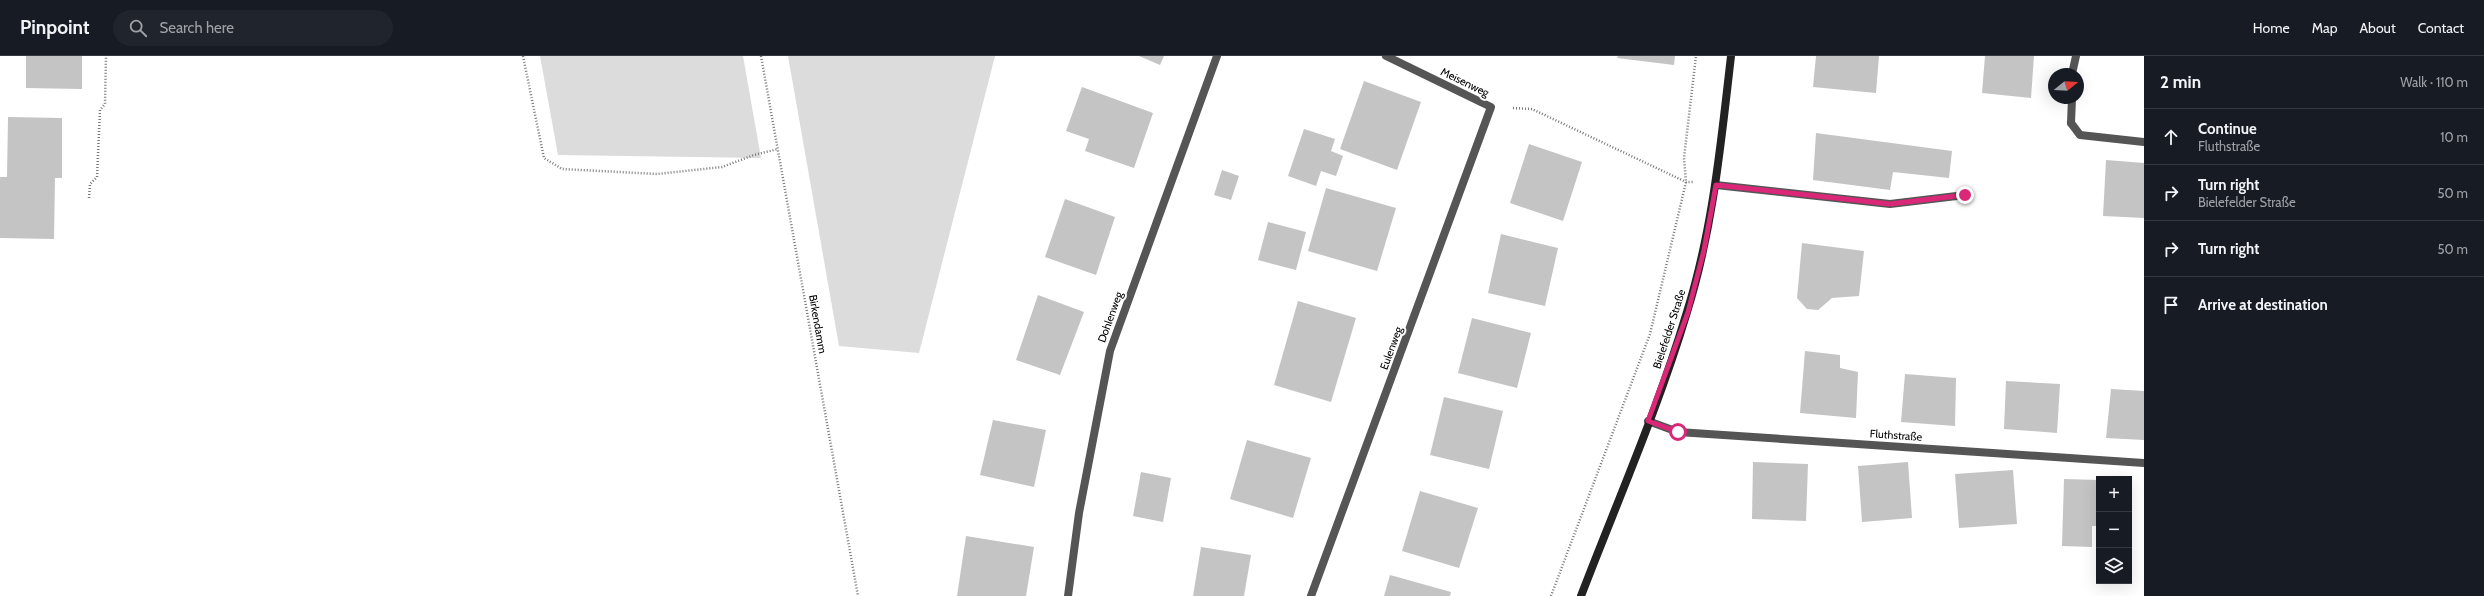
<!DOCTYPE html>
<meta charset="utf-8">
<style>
body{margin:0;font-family:Cabin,sans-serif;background:#20242c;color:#f1f3f6}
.controls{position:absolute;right:12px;bottom:12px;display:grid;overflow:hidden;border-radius:0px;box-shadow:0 4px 16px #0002}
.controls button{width:36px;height:36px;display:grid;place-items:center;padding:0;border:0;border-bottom:1px solid #363941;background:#171b24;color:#f1f3f6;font:20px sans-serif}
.compass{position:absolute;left:2048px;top:12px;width:36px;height:36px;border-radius:50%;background:#171b24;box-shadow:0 4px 16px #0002;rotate:72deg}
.stop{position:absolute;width:12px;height:12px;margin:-9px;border:3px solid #db2777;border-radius:50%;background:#fff}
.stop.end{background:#db2777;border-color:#fff;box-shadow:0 1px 4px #0008}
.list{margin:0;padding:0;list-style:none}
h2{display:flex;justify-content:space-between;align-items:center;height:52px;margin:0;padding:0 16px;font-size:17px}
h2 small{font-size:13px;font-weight:400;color:#9ea1a6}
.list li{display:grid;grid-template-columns:26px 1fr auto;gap:12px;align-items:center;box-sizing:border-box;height:56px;padding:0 16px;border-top:1px solid #363941}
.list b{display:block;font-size:15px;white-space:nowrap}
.list p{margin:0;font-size:13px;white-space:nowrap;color:#9ea1a6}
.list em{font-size:13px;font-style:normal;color:#9ea1a6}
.icon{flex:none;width:22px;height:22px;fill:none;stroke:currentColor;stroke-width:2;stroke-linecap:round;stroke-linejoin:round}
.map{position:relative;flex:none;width:2144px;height:540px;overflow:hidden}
header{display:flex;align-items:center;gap:24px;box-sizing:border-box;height:56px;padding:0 20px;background:#171b24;border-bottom:1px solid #363941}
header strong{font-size:19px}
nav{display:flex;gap:22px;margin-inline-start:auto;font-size:14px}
.search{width:280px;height:36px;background:#20242c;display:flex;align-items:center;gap:10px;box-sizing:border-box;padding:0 14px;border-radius:22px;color:#9ea1a6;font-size:15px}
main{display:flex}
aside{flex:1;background:#171b24}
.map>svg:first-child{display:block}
.green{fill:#dcdcdc}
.building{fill:#c4c4c4}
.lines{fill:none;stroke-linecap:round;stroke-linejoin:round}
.path{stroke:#777;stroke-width:2.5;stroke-dasharray:1 2;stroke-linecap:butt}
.service{stroke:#555;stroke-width:8}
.minor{stroke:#555;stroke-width:8}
.secondary{stroke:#222;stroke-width:8}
.route{stroke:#db2777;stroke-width:5}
.labels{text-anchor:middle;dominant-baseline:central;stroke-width:4;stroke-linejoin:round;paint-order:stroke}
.street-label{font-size:11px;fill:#000;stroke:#fff}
</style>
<header>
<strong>Pinpoint</strong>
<div class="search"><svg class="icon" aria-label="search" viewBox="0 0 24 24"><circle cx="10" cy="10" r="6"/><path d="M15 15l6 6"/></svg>Search here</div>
<nav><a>Home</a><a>Map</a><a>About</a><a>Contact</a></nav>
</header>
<main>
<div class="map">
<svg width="2144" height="540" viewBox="0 0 2144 540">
<rect width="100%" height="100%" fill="#fff"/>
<!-- green -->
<g class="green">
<polygon points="540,0 743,0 761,102 558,99"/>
<polygon points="788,0 995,0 919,297 839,290"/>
</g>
<!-- building -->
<g class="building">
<polygon points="26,0 82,0 82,33 26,32"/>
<polygon points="1139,0 1164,0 1160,9"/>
<polygon points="1618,0 1675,0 1674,9 1617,2"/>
<polygon points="1816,0 1879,0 1876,37 1813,31"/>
<polygon points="1985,0 2034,0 2031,42 1982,37"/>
<polygon points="1364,25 1421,46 1397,114 1340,93"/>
<polygon points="1082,31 1153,57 1134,112 1085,95 1089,83 1066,75"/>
<polygon points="8,61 62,62 62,122 55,122 54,183 0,182 0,121 7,121"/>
<polygon points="1304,73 1335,83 1331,95 1343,100 1336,120 1321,115 1316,130 1288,120"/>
<polygon points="1816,77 1952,95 1949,122 1893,116 1890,134 1813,124"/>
<polygon points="1529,88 1582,106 1563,165 1510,147"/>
<polygon points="2106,104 2144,107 2144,162 2103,160"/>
<polygon points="1222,114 1239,120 1231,144 1214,139"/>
<polygon points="1326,132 1396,152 1377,215 1308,195"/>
<polygon points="1065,143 1115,161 1096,219 1045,201"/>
<polygon points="1268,166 1306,176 1296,214 1258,204"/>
<polygon points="1501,178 1558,192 1545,250 1488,237"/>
<polygon points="1802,187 1864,195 1859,240 1832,242 1818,254 1807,253 1797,242"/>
<polygon points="1038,239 1084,256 1060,319 1016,304"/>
<polygon points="1298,245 1356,262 1331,346 1274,329"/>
<polygon points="1472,262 1531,277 1517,332 1458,317"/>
<polygon points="1805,295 1840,299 1840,312 1858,316 1856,362 1800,357"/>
<polygon points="1905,318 1956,322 1955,370 1901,366"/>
<polygon points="2006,325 2060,328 2057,377 2004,373"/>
<polygon points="2111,333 2144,335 2144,384 2106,382"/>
<polygon points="1444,341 1503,355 1489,413 1430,399"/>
<polygon points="993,364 1046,374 1034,431 980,419"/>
<polygon points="1247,384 1311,402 1293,462 1230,443"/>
<polygon points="1753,406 1808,408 1806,465 1752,463"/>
<polygon points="1908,406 1912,462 1862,466 1858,410"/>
<polygon points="2013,414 2017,468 1959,472 1955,418"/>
<polygon points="1141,416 1171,422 1163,466 1133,460"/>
<polygon points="2064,423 2099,424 2099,470 2092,470 2092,491 2062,490"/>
<polygon points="1420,435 1478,452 1459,512 1402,495"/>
<polygon points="966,480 1034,491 1026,540 957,540"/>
<polygon points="1201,491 1251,499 1244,540 1193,540"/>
<polygon points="1390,519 1451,536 1450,540 1384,540"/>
</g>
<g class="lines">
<!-- path -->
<g class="path">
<polyline points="523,0 544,102 562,113 657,118 722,111 754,99 778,93"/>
<polyline points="761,0 858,540"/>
<polyline points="1513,52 1532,53 1686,126 1694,126"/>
<polyline points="89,142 90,128 97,121 100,54 105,48 106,0"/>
<polyline points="1551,540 1650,278 1686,126 1684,102 1696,0"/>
</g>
<!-- service -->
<g class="service">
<polyline points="2071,67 2080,79 2144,86"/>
<polyline points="1716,129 1890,148 1965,139"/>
</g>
<!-- minor -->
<g class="minor">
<polyline points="2072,18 2076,0"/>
<polyline points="2071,67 2072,42"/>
<polyline points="1648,365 1678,376 2144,407"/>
<polyline points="1068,540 1079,457 1110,295 1217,0"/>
<polyline points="1311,540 1491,51 1386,0"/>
</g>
<!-- secondary -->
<path class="secondary" d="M 1581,540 C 1617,446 1658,353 1687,256 C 1713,173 1721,86 1731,0"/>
</g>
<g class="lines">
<!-- route -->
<polyline class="route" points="1678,376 1648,365 1688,256 1704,194 1716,129 1890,148 1965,139"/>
</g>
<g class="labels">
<!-- street labels -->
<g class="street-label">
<text transform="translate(1465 26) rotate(26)">Meisenweg</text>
<text transform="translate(1110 261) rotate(-70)">Dohlenweg</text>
<text transform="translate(818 268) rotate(80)">Birkendamm</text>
<text transform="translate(1669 273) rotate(-72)">Bielefelder Straße</text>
<text transform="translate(1391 292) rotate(-70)">Eulenweg</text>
<text transform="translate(1896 379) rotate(4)">Fluthstraße</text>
</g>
</g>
</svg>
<div class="controls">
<button>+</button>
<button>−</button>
<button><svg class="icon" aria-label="layers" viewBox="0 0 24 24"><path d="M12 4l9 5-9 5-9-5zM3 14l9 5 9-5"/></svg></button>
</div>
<svg class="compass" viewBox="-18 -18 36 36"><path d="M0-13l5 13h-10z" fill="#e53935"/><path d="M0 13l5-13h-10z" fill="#9ea1a6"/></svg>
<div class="stop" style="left:1678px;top:376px"></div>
<div class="stop end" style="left:1965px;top:139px"></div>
</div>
<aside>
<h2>2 min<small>Walk · 110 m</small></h2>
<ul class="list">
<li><svg class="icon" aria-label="ahead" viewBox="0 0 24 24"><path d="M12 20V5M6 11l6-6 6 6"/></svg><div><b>Continue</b><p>Fluthstraße</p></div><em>10 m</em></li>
<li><svg class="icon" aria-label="right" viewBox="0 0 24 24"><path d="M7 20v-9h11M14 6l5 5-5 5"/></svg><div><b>Turn right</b><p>Bielefelder Straße</p></div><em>50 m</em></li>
<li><svg class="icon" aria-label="right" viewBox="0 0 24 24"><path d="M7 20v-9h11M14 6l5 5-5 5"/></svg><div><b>Turn right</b></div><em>50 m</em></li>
<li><svg class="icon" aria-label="arrive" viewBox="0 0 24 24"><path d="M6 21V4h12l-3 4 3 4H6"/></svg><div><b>Arrive at destination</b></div></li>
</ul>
</aside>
</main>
